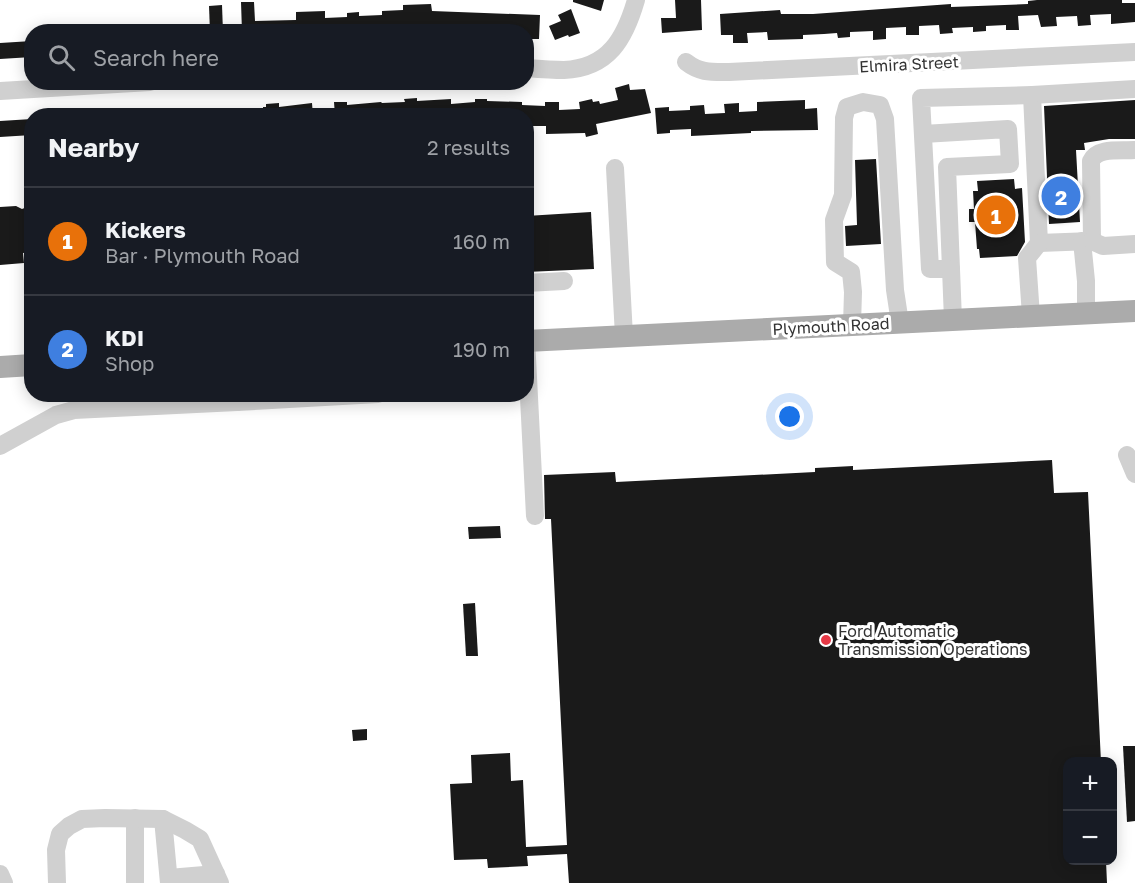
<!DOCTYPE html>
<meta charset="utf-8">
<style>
body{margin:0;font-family:"Golos Text",sans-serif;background:#20242c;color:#f1f3f6}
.controls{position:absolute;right:18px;bottom:18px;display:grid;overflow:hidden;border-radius:12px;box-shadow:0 3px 15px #0003}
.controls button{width:54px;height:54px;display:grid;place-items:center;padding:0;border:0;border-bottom:2px solid #363941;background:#171b24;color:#f1f3f6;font:30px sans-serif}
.you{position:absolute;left:790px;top:417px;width:21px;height:21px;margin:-15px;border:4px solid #fff;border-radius:50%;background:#1a73e8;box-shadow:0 0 0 9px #1a73e833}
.badge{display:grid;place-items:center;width:39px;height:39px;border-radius:50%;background:#e63946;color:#fff;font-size:20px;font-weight:700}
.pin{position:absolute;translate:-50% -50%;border:3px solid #fff;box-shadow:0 2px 6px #0006}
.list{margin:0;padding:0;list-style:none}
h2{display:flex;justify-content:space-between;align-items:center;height:78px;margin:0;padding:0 24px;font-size:26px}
h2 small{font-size:20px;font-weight:400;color:#9ea1a6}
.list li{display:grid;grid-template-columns:39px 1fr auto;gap:18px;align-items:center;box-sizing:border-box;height:108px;padding:0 24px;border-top:2px solid #363941}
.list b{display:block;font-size:22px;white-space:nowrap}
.list p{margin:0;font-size:20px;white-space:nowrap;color:#9ea1a6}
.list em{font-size:20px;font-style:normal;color:#9ea1a6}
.icon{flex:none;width:33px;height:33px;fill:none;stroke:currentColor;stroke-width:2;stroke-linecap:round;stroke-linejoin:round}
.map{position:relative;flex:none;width:1135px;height:883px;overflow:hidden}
.search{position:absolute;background:#171b24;box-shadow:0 3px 15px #0003;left:24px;top:24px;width:510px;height:66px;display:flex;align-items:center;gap:15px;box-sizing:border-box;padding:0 21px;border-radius:24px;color:#9ea1a6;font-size:22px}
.panel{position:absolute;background:#171b24;box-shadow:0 3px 15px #0003;left:24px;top:108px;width:510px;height:294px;border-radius:24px}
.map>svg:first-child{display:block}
.building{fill:#1a1a1a}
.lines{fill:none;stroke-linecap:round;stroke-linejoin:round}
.minor{stroke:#d0d0d0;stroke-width:18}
.major{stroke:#ababab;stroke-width:22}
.poi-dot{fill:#e63946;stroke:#fff;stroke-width:2}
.labels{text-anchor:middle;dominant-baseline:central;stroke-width:6;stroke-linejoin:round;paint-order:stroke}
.street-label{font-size:16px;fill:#333;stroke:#fff}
.poi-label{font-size:16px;fill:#333;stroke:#fff;text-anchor:start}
</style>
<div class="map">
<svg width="1135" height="883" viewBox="0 0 1135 883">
<rect width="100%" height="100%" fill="#fff"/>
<!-- building -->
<g class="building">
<polygon points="573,0 604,0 601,11 573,2"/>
<polygon points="675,0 701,0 702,30 662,33 661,18 676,18"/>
<polygon points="1037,0 1122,0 1122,3 1135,3 1135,22 1111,24 1111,14 1090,15 1091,25 1078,26 1077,16 1056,17 1057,26 1041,27 1038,15 1018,16 1019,30 1006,30 1006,25 986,26 986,31 973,32 973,27 952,28 953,33 940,34 939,25 919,26 919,35 906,35 906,27 886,28 886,39 873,40 873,31 850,32 850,37 838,38 837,33 824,34 803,35 803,39 768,40 767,32 747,33 748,43 733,43 733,35 721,35 720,14 780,10 781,14 813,14 951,4 951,7 1028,4 1028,1"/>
<polygon points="241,2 254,2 255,21 296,20 296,12 325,11 325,18 347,17 347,13 359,12 359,16 382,15 382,11 403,10 403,5 431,4 432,11 540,15 539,39 528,39 526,32 456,32 456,30 432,29 433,31 242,32"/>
<polygon points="222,5 223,32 210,32 209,6"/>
<polygon points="571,9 580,33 569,37 568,35 555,40 549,26 561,21 558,15"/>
<polygon points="32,41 32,57 0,59 0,43"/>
<polygon points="629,84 630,90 645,89 651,113 596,124 598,134 586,137 585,133 546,134 546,126 526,126 526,116 335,116 334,102 347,102 347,105 381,102 382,103 405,102 404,99 417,98 417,101 451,99 451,104 475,102 475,99 487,99 487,101 522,102 522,105 545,106 545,102 559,102 559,110 580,109 579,102 592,99 593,102 599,101 600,104 618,100 615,88"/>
<polygon points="805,100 805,109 817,108 818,130 751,131 751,133 691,136 691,129 670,130 670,133 657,134 655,108 669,107 669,111 690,110 690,106 704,105 705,114 725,113 724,104 739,103 739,112 757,111 757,102"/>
<polygon points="1135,100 1135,139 1109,139 1084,143 1085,150 1076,150 1080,222 1049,224 1044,106"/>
<polygon points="279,103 279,107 312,103 313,116 263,116 263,107 266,107 266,104"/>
<polygon points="32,119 32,135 0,137 0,121"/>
<polygon points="876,159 881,244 846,246 845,226 857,225 855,160"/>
<polygon points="1014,179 1015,189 1022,188 1025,242 1017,256 980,258 979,249 977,249 975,222 969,222 969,209 974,209 973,191 978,191 977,181"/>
<polygon points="32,205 32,252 23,253 24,263 0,265 0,207 16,206 22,209"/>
<polygon points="591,212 594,269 526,272 526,216"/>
<polygon points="1052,460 1054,493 1088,492 1101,762 1068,762 1068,861 1106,861 1107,883 569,883 567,854 527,856 528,866 488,868 487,859 454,860 450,784 472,783 471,755 510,753 511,781 523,780 526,847 567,845 551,519 545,519 544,475 615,472 616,482 815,472 815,468 853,466 853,470"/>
<polygon points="500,526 501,538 469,539 468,527"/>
<polygon points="475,603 478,656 466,656 463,604"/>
<polygon points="367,729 367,740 353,741 352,730"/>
<polygon points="1123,746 1135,746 1135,821 1127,822"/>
</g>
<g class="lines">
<!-- minor -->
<g class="minor">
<path d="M 686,62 C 700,73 711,72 729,72 L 1135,52"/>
<path d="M 526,68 C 539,69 552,70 564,70 C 609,68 625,38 636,0"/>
<path d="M 1135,89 L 1032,95 L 1039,243 L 1092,241 L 1091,161 C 1097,147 1121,151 1135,150"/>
<polyline points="0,91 150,82"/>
<polyline points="923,134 1008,129 1010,164 947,167 951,269 930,269 921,98 1032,95"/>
<polyline points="615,168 624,336"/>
<polyline points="1082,241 1086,281 1086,314"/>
<polyline points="1092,241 1103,246 1135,244"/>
<polyline points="951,269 953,320"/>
<polyline points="526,283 564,281"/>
<polyline points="1031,316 1027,258 1039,243"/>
<polyline points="852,325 853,292 851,272 835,262 834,220 843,195 844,118 847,107 863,102 880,105 885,119 895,290 900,323"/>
<polyline points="526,338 535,516"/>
<polyline points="237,394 237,402 378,394"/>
<polyline points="0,446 56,415 74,410 237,402"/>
<polyline points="1127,455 1135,474"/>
<polyline points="135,818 135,883"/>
<polyline points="163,819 169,883"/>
<polyline points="0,874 4,883"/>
<polyline points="169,878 216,874"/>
<polyline points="57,883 56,850 60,834 69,826 82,819 105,818 163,819 185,830 200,839 220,883"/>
</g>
<!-- major -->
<g class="major">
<polyline points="526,341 1135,311"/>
<polyline points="0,367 32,365"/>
</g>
</g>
<!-- markers -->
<circle class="poi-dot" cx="826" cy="640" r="6"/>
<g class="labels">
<!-- street labels -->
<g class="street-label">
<text transform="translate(909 64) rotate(-3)">Elmira Street</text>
<text transform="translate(831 326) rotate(-3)">Plymouth Road</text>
</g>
<!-- poi labels -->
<g class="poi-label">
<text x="838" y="631">Ford Automatic<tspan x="838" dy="18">Transmission Operations</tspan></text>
</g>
</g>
</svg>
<div class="controls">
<button>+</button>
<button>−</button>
</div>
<div class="you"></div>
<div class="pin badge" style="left:996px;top:215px;background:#e8710a">1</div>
<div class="pin badge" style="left:1061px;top:196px;background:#3f7fe0">2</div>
<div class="search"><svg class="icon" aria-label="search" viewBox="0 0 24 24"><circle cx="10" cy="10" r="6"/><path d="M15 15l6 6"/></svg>Search here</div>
<section class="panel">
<h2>Nearby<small>2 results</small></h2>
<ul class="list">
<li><span class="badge" style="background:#e8710a">1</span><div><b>Kickers</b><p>Bar · Plymouth Road</p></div><em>160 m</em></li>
<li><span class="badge" style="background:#3f7fe0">2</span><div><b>KDI</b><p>Shop</p></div><em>190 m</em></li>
</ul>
</section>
</div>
